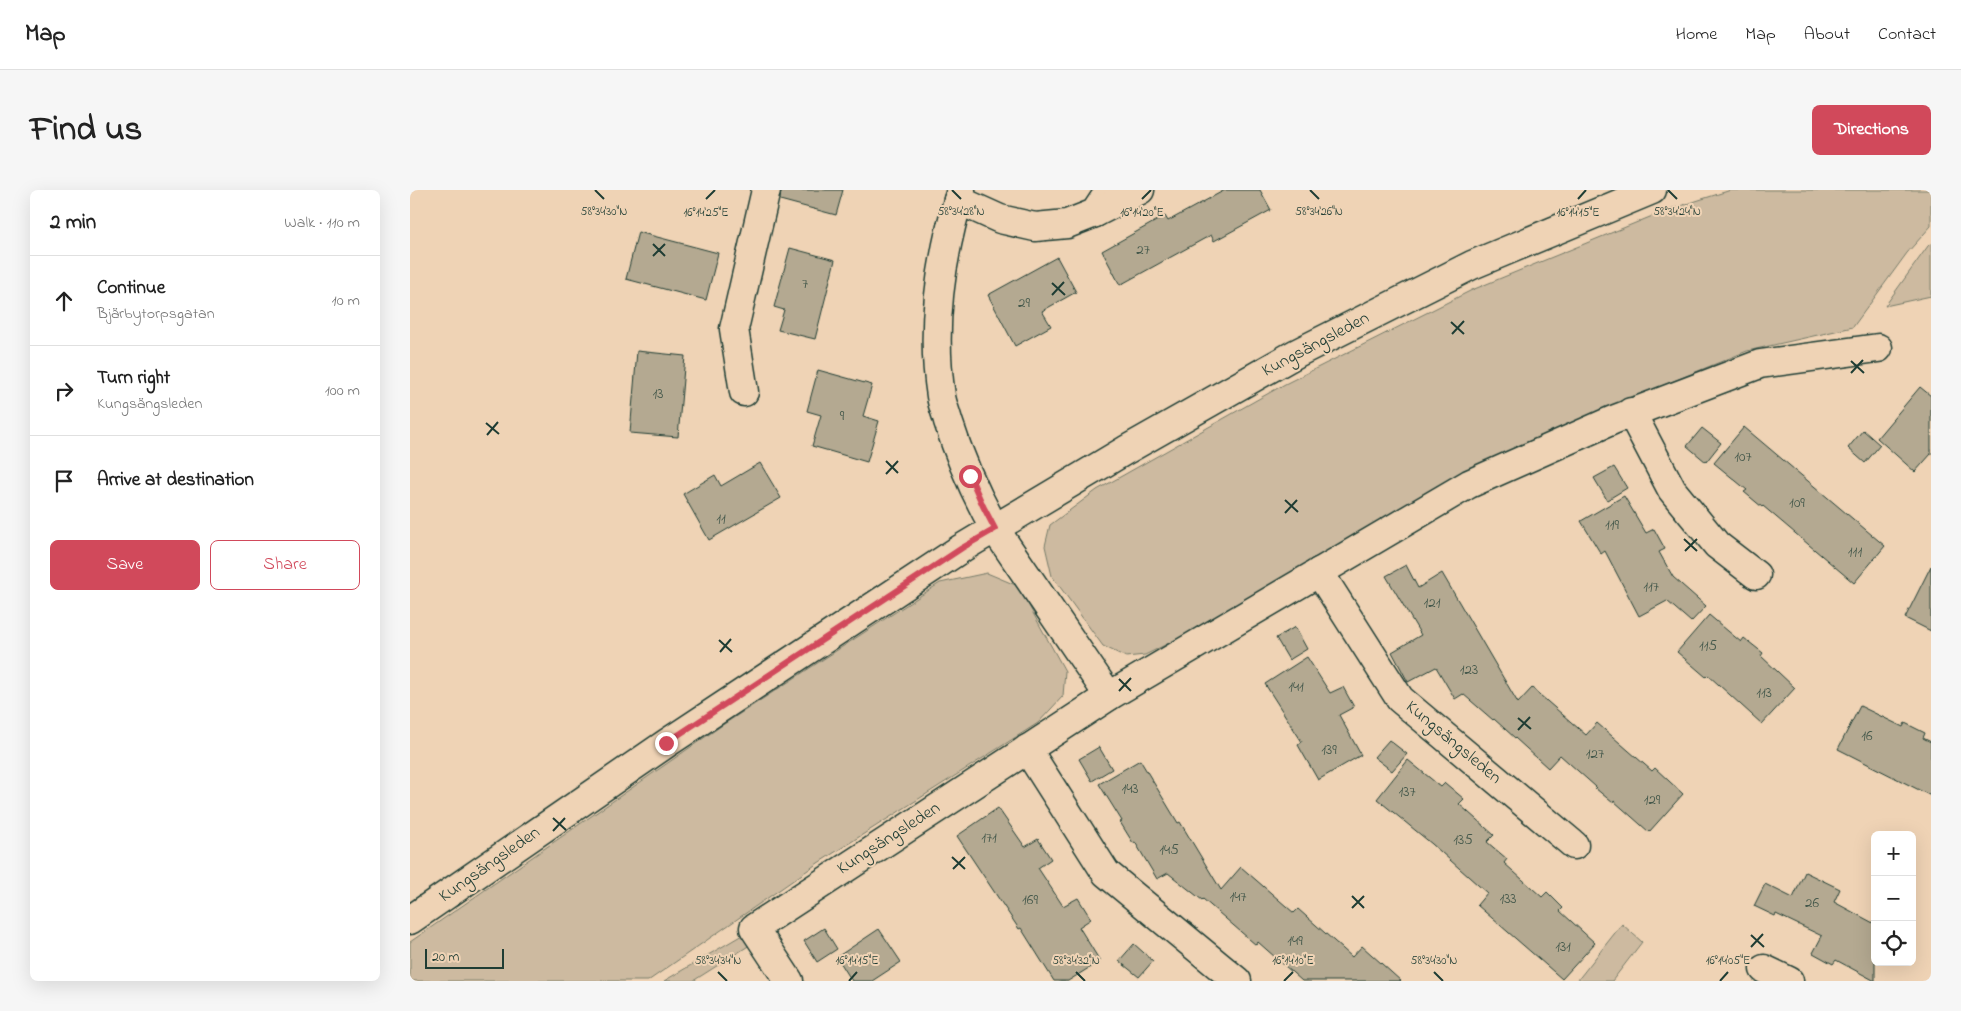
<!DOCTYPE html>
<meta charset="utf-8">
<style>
body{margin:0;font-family:"Indie Flower",sans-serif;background:#f6f6f6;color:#222}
.controls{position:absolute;right:15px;bottom:15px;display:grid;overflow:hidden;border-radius:8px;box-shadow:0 5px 20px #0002}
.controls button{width:45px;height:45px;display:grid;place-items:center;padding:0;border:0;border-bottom:1px solid #e0e0e0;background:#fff;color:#222;font:25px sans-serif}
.scale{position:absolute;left:15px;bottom:12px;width:79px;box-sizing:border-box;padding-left:5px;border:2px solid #1f3d34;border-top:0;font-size:14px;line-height:18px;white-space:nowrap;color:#1f3d34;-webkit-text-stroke:4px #efd3b5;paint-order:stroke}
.stop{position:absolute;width:15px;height:15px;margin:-11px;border:4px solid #d1495b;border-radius:50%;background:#fff}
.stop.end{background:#d1495b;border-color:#fff;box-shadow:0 1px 5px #0008}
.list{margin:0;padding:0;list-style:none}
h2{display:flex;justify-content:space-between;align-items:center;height:65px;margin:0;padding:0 20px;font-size:21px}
h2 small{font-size:16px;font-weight:400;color:#767676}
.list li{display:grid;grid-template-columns:32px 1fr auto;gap:15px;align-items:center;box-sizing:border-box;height:90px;padding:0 20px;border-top:1px solid #e0e0e0}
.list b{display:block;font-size:19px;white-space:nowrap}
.list p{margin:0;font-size:16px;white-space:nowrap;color:#767676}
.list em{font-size:16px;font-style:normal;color:#767676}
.actions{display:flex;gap:10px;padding:15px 20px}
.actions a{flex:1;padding:11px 0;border:1px solid #d1495b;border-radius:8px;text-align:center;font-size:18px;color:#d1495b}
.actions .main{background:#d1495b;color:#fff}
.icon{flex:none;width:28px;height:28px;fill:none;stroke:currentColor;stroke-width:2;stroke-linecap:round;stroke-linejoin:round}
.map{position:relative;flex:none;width:1521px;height:791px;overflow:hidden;border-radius:8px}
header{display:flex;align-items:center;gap:30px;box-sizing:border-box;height:70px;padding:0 25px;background:#fff;border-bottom:1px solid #e0e0e0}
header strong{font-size:24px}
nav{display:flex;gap:28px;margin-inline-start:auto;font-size:18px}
.intro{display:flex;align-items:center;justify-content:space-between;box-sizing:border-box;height:120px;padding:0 30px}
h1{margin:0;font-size:35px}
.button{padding:12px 22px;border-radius:8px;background:#d1495b;color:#fff;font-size:18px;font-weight:700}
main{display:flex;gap:30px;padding:0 30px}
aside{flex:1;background:#fff;border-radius:8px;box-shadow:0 5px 20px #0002}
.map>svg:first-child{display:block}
.green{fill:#cdbaa0;stroke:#767c6a}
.building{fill:#b4a991;stroke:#1f3d34}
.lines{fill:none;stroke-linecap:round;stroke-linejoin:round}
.minor-casing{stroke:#1f3d34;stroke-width:31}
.major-casing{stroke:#1f3d34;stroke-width:31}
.minor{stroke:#efd3b5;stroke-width:28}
.major{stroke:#efd3b5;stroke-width:28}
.route{stroke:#d1495b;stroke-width:6}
.ticks{fill:none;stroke:#1f3d34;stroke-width:2}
.labels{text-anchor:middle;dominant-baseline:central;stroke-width:4;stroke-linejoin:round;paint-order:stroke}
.number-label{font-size:15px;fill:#44584b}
.street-label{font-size:18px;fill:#1f3d34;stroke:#efd3b5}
.ticks-label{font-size:12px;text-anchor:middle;fill:#1f3d34;stroke:#efd3b5;stroke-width:4;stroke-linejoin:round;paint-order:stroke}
</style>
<header>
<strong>Map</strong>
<nav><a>Home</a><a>Map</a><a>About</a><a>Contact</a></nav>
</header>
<div class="intro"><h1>Find us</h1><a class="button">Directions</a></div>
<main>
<aside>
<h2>2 min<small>Walk · 110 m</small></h2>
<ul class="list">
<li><svg class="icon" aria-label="ahead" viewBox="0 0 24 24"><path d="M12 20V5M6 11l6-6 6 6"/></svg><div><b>Continue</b><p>Bjärbytorpsgatan</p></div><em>10 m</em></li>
<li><svg class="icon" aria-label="right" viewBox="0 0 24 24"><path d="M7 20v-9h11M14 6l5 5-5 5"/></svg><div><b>Turn right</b><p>Kungsängsleden</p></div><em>100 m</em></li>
<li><svg class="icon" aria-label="arrive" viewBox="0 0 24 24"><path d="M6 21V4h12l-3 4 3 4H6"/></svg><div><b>Arrive at destination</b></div></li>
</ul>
<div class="actions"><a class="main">Save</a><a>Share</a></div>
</aside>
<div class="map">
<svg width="1521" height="791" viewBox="0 0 1521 791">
<rect width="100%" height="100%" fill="#efd3b5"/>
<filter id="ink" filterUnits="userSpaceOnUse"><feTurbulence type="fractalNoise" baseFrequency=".02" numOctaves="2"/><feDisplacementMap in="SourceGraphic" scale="10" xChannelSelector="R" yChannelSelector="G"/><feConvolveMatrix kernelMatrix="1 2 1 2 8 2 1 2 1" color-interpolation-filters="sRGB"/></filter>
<g filter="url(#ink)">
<!-- green -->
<g class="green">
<polygon points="1321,0 1521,0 1521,36 1497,63 1443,137 1337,161 1227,206 1040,290 773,446 735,465 716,467 693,456 642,386 635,356 640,335 687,300 875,194 1062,100 1257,20"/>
<polygon points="1521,53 1521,106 1475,116 1518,56"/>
<polygon points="577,383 608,396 655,481 653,506 628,533 408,673 238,791 0,791 0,752 311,536 530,393"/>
<polygon points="1212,734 1232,752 1202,791 1167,791"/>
<polygon points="344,738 351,748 283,791 254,791"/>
</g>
<!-- building -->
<g class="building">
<polygon points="371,0 433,0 426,25 370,10"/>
<polygon points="815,0 850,0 861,20 804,51 801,45 710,95 692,61 755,26 758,31"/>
<polygon points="228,42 308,63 296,110 216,89"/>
<polygon points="380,58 425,70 405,149 368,140 374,120 364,117"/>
<polygon points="647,67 666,102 632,121 641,136 605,156 578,105"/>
<polygon points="227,161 275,166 268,247 220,243"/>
<polygon points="408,180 462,195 453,226 469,231 457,272 402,256 411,225 397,221"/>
<polygon points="1510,197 1521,206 1521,264 1505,282 1467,248"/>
<polygon points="1334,237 1475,356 1444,393 1353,316 1352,317 1334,302 1337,300 1304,273"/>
<polygon points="1292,238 1311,253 1296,272 1277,256"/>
<polygon points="1453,240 1470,255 1455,273 1438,258"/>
<polygon points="350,273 371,308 299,350 273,304 305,285 311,296"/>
<polygon points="1204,277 1217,298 1197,310 1184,288"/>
<polygon points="1214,306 1236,343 1244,339 1255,359 1249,362 1263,387 1296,416 1281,432 1257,411 1229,426 1195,361 1191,364 1171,331"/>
<polygon points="996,375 1008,398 1032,383 1108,513 1122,498 1176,545 1187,533 1242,581 1245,578 1273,604 1239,642 1204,611 1203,613 1185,598 1186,597 1150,565 1138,578 1084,529 1083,530 1053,504 1045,509 1026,477 998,492 982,462 1011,445 976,386"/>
<polygon points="1521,376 1521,441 1495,428"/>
<polygon points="1299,425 1331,452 1334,448 1353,463 1351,466 1385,498 1352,534 1298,485 1296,487 1267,462"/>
<polygon points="885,437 897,459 879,470 866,448"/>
<polygon points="897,467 920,503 933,497 944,517 929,525 951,565 908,590 888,555 892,552 855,494"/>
<polygon points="1450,516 1493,537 1495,533 1515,543 1513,548 1521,552 1521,606 1428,559"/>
<polygon points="979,550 997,564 982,581 964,567"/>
<polygon points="689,557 702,579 682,591 669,569"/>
<polygon points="730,570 768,633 770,632 811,700 831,677 884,723 888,719 942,767 952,756 991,791 892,791 848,752 846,755 793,709 792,710 758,683 747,689 725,652 723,653 710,632 712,631 689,594"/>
<polygon points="998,570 1031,597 1035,593 1054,609 1049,614 1084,645 1077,652 1097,669 1094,673 1132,707 1137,702 1153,718 1150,721 1185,753 1152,789 1067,715 1077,703 1022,654 967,609"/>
<polygon points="588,618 615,657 628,649 641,669 628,678 653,716 668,708 681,729 669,737 690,771 658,791 644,791 611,738 609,739 547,646"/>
<polygon points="1395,682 1430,699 1424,712 1465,734 1465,791 1426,770 1423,774 1403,763 1412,746 1366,724 1365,726 1344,716 1355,694 1383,708"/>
<polygon points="414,738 427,759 407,772 394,751"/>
<polygon points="469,739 491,772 462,791 442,791 427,767"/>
<polygon points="724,754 743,771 729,787 709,771"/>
</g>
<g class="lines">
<defs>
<g id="minor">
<path d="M 551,0 C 531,66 520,137 531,206 C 532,214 536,223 538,231 C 550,269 566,305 585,339 L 699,506"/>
<polyline points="548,10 590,29 625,37 657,34 685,23 700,0"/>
<polyline points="685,23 730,0"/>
<polyline points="334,202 324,139 356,0"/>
<polyline points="1221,222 1262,300 1307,355 1346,385"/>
<polyline points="909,382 990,509 1164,655"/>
<polyline points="617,559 696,683 827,791"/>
<polyline points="1354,779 1379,791"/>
<polyline points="379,791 344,738 699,506 1059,294 1203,230 1350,174 1468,158"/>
</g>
<polyline id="major" points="0,730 257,553 552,358 716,260 887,163 1062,75 1242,0"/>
</defs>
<!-- minor casing -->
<use href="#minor" class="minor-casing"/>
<!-- major casing -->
<use href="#major" class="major-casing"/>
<!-- minor -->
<use href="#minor" class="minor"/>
<!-- major -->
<use href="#major" class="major"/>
</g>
</g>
<g class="lines" filter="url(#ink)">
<!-- route -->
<polyline class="route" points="256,553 552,358 585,339 573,316 560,286"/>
</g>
<!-- ticks -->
<path class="ticks" d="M 185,0 L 194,9M 542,0 L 551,9M 900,0 L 909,9M 1258,0 L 1267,9M 296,9 L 305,0M 732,9 L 741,0M 1168,9 L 1176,0M 243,54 L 255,66M 243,66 L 255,54M 642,93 L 655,105M 642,105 L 654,92M 1041,132 L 1054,144M 1042,144 L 1054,131M 1441,171 L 1454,183M 1441,183 L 1453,170M 76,233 L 89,244M 77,245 L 88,232M 476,271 L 488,283M 476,284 L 488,271M 875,310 L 888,322M 875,323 L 887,310M 1274,349 L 1287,361M 1275,361 L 1287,349M 309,450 L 322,462M 310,462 L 321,449M 709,489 L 721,501M 709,501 L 721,488M 1108,528 L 1121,539M 1108,540 L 1120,527M 143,628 L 156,640M 143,641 L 155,628M 542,667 L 555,679M 543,679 L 555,667M 942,706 L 954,718M 942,718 L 954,706M 1341,745 L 1354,757M 1341,757 L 1353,744M 308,782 L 317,791M 666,782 L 675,791M 1024,782 L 1033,791M 439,791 L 447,782M 874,791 L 883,782M 1310,791 L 1318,782"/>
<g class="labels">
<!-- number labels -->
<g class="number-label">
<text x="733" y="60">27</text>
<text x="395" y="94">7</text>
<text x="614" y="113">29</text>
<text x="248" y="204">13</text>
<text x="432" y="226">9</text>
<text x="1333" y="267">107</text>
<text x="1387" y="313">109</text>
<text x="311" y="329">11</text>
<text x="1202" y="335">119</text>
<text x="1445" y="362">111</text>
<text x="1241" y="397">117</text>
<text x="1022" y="413">121</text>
<text x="1298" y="456">115</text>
<text x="1059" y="480">123</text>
<text x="886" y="497">141</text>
<text x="1354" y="503">113</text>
<text x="1457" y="546">16</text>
<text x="919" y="560">139</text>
<text x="1185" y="564">127</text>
<text x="720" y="599">143</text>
<text x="997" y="602">137</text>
<text x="1242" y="610">129</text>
<text x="579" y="648">171</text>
<text x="1053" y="650">135</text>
<text x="759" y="660">145</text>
<text x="828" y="707">147</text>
<text x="1098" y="709">133</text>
<text x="620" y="710">169</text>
<text x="1402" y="713">26</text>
<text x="885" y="751">149</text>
<text x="1153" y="757">131</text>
</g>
<!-- street labels -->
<g class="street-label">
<text transform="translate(906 155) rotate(-28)">Kungsängsleden</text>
<text transform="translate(1043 553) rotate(40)">Kungsängsleden</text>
<text transform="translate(479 649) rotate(-33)">Kungsängsleden</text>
<text transform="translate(80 675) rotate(-35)">Kungsängsleden</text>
</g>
</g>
<g class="ticks-label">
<text x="194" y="25">58°34'30"N</text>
<text x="551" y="25">58°34'28"N</text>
<text x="909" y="25">58°34'26"N</text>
<text x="1267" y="25">58°34'24"N</text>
<text x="296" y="26">16°14'25"E</text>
<text x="732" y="26">16°14'20"E</text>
<text x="1168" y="26">16°14'15"E</text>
<text x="447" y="774">16°14'15"E</text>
<text x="883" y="774">16°14'10"E</text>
<text x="1318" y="774">16°14'05"E</text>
<text x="308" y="774">58°34'34"N</text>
<text x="666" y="774">58°34'32"N</text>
<text x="1024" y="774">58°34'30"N</text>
</g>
</svg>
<div class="controls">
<button>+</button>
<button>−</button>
<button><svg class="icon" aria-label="locate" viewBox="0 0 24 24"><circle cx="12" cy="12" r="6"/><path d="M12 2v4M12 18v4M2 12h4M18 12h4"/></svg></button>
</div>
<div class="scale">20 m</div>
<div class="stop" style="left:560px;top:286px"></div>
<div class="stop end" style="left:256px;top:553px"></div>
</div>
</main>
